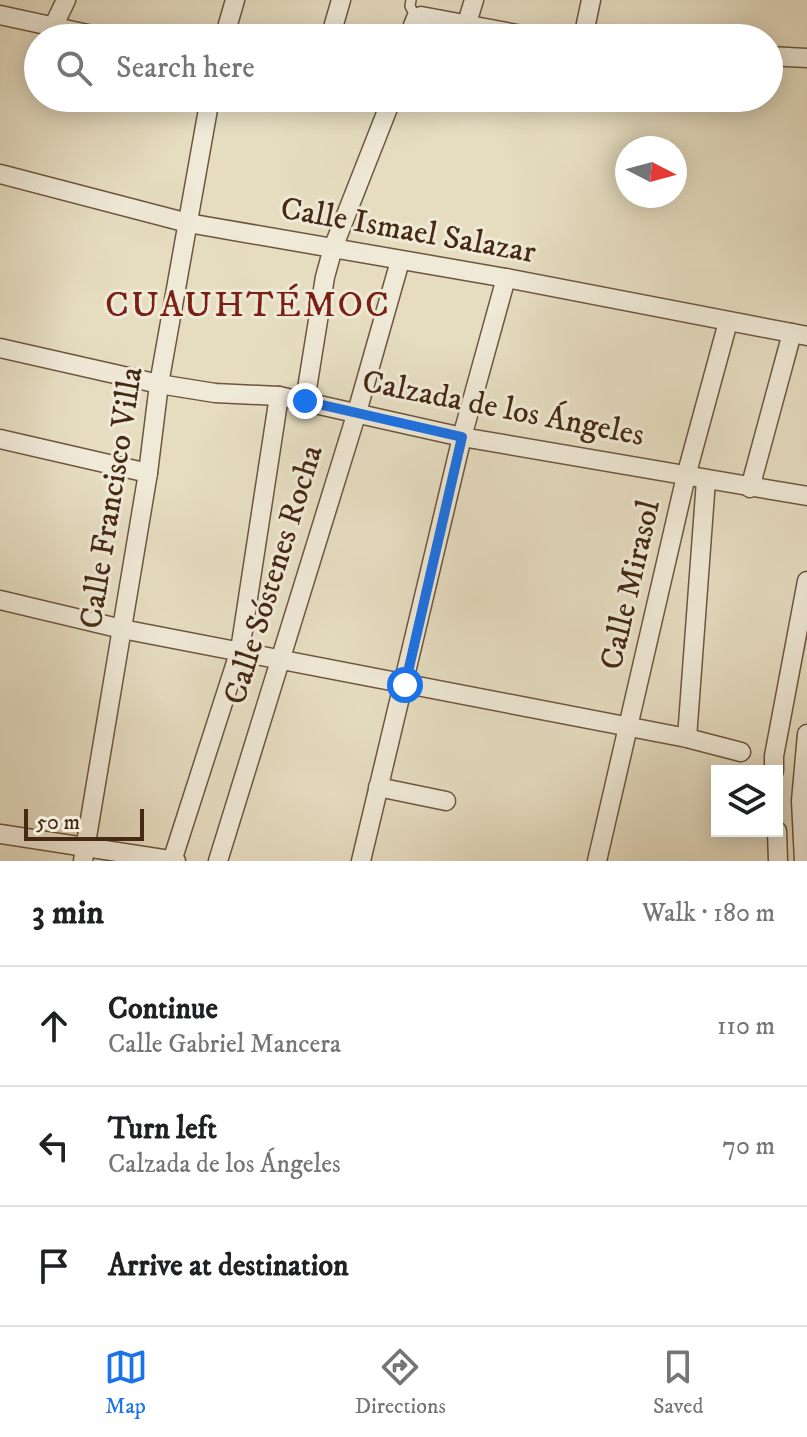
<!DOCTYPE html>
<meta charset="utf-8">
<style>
body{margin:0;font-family:"IM FELL DW Pica",serif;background:#f2f2f2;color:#202124}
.controls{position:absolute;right:24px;bottom:24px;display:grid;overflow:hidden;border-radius:0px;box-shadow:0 4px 20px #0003}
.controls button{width:72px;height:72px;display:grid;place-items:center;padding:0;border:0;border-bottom:2px solid #e0e0e0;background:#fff;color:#202124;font:40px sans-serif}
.compass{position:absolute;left:615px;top:136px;width:72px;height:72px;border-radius:50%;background:#fff;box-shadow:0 4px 20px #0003;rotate:96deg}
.scale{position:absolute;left:24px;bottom:20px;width:120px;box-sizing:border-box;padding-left:8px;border:4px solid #462913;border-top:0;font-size:22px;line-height:28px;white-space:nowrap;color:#462913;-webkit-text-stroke:6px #efe9d7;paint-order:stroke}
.stop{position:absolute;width:24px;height:24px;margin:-18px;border:6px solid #1a73e8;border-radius:50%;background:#fff}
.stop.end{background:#1a73e8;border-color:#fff;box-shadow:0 2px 8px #0008}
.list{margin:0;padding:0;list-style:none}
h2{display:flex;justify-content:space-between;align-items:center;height:104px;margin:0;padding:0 32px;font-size:34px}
h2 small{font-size:26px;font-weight:400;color:#757577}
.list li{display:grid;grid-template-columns:52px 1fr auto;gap:24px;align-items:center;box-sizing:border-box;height:120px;padding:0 32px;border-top:2px solid #e0e0e0}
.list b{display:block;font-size:30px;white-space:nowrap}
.list p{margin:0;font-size:26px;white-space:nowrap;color:#757577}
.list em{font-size:26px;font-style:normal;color:#757577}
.icon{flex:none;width:44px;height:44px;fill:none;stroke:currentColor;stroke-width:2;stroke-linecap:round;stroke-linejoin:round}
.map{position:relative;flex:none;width:807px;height:861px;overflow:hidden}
.search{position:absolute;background:#fff;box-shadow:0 4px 20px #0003;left:24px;right:24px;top:24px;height:88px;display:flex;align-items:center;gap:20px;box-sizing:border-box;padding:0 28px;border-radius:44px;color:#757577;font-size:30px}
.sheet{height:464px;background:#fff}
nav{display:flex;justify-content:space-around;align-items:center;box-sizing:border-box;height:112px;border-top:2px solid #e0e0e0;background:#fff;font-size:22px;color:#757577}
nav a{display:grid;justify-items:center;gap:4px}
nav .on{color:#1a73e8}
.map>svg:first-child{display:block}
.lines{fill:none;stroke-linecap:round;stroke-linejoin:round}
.service-casing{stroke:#6e563e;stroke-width:12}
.minor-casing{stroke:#6e563e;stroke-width:21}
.service{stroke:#efe9d7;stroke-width:9}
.minor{stroke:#efe9d7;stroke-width:18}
.route{stroke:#1a73e8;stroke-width:10}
.labels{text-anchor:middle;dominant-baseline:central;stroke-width:6;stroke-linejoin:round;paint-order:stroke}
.street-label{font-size:32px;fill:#462913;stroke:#efe9d7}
.quarter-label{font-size:36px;letter-spacing:2px;fill:#7a1f14;stroke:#efe9d7}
</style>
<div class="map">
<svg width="807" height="861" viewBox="0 0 807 861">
<rect width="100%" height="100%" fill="#e6ddc1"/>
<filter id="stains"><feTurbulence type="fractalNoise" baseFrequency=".0025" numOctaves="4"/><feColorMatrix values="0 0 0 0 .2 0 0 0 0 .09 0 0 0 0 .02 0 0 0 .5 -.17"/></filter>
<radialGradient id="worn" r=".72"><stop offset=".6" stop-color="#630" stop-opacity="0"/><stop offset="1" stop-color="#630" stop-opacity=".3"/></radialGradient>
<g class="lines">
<defs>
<polyline id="service" points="411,0 410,6 416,18"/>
<g id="minor">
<polyline points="0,15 106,38"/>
<polyline points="467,23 474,0"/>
<polyline points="54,25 66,0"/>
<polyline points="224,38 235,0"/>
<polyline points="330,38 341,0"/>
<polyline points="408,38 416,18 421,16 538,38"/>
<polyline points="583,38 591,0"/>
<polyline points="769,56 807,58"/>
<polyline points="0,174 188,223 506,278 807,336"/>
<polyline points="0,348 159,384 215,393 279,396 462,437 807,496"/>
<polyline points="305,401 325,277 333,248 392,98"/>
<polyline points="0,439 148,473"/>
<polyline points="750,488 792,333"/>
<polyline points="0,600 122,629 687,738 741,752"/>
<polyline points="687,738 706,480"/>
<polyline points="774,771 774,756 807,581"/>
<polyline points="378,787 446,801"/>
<polyline points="777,831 778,861"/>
<polyline points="0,834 176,861"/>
<polyline points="83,861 148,473 159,384 210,98"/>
<polyline points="172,861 240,650 279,396"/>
<polyline points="218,861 357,412 400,261"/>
<polyline points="361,861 462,437 506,278"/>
<polyline points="597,861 686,476 728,322"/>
<polyline points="804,861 801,801 807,734"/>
</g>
</defs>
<!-- service casing -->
<use href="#service" class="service-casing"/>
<!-- minor casing -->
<use href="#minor" class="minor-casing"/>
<!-- service -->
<use href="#service" class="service"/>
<!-- minor -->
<use href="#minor" class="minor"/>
</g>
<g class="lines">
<!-- route -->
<polyline class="route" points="305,401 462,437 405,685"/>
</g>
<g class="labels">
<!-- street labels -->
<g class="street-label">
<text transform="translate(408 231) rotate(10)">Calle Ismael Salazar</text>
<text transform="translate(503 409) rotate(11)">Calzada de los Ángeles</text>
<text transform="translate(112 498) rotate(-81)">Calle Francisco Villa</text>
<text transform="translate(274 575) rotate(-73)">Calle Sóstenes Rocha</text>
<text transform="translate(631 585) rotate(-77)">Calle Mirasol</text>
</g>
<!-- quarter labels -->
<g class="quarter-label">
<text x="248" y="305">CUAUHTÉMOC</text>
</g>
</g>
<rect width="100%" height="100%" filter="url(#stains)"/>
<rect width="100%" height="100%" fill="url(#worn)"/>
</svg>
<div class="controls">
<button><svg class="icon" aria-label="layers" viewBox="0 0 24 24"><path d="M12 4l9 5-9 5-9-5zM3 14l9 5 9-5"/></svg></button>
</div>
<svg class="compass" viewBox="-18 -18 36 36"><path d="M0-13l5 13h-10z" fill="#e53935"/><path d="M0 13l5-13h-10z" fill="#757577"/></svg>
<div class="scale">50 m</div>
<div class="stop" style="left:405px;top:685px"></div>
<div class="stop end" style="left:305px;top:401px"></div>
<div class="search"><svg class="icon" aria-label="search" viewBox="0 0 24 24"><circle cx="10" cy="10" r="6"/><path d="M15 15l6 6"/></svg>Search here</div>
</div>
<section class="sheet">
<h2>3 min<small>Walk · 180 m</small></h2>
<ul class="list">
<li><svg class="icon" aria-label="ahead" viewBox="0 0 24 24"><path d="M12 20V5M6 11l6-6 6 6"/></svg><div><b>Continue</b><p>Calle Gabriel Mancera</p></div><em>110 m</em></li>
<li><svg class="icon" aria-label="left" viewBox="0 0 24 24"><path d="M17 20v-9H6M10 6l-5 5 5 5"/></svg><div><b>Turn left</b><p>Calzada de los Ángeles</p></div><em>70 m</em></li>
<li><svg class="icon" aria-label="arrive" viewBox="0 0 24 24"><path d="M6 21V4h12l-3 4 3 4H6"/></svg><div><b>Arrive at destination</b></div></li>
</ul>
</section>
<nav>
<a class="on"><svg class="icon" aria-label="map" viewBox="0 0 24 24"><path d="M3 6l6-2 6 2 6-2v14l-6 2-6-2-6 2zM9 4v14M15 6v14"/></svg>Map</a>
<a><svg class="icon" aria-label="directions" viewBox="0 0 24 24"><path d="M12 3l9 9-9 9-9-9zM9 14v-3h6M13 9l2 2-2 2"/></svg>Directions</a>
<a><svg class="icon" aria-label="saved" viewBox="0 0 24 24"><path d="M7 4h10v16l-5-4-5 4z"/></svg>Saved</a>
</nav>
